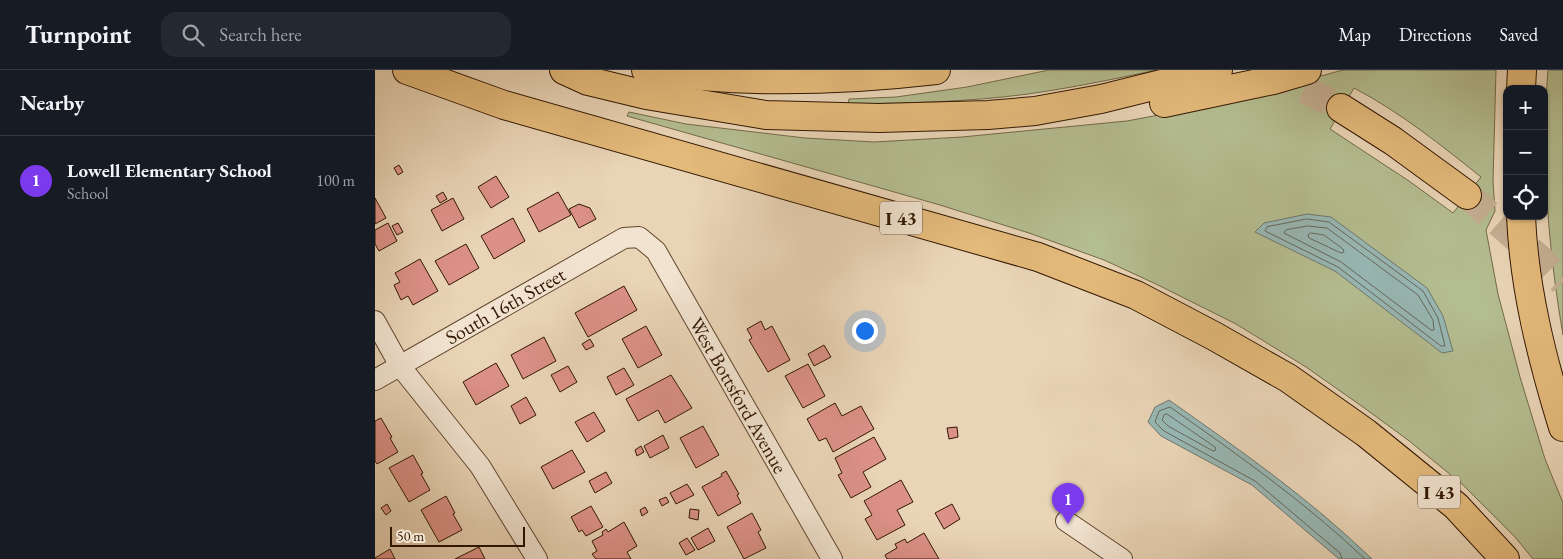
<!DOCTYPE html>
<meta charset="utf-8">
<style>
body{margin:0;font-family:"EB Garamond",serif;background:#242831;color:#f1f3f6}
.controls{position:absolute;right:15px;top:15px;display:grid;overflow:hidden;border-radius:10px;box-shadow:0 1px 4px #0004}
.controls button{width:45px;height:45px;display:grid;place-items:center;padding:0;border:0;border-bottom:1px solid #363941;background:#171b24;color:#f1f3f6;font:25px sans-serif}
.scale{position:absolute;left:15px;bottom:12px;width:135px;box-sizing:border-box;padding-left:5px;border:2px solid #321701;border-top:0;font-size:14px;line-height:18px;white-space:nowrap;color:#321701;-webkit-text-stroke:4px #f1e3d0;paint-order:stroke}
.you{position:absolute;left:489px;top:260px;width:18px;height:18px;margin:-12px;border:4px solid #fff;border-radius:50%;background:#1a73e8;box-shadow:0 0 0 8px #1a73e833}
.badge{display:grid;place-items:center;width:32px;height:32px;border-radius:50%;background:#7c3aed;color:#fff;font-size:16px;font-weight:700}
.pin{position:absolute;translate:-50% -41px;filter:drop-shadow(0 1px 2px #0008)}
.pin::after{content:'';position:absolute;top:26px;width:18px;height:15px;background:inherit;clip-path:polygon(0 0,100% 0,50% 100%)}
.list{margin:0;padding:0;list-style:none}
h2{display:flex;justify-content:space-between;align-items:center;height:65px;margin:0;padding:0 20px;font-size:21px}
h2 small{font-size:16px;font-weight:400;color:#9ea1a6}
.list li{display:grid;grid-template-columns:32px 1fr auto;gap:15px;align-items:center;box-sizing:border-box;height:90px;padding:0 20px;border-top:1px solid #363941}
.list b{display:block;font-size:19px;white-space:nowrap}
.list p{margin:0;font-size:16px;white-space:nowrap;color:#9ea1a6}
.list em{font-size:16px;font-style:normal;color:#9ea1a6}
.icon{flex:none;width:28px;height:28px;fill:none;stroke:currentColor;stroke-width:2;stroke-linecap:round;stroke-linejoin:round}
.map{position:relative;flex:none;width:1188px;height:489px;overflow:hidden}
header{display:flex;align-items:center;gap:30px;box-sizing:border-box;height:70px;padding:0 25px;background:#171b24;border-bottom:1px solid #363941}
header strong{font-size:24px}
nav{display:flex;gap:28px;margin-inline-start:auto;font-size:18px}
.search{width:350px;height:45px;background:#242831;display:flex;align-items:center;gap:12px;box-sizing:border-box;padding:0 18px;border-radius:15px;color:#9ea1a6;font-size:19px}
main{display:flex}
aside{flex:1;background:#171b24}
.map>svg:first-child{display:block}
.green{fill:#b4bd90;stroke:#736a48;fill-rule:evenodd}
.water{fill:#98b7b4;stroke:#6f776c}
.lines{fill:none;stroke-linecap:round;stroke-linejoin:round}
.shore{stroke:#65675a;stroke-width:1}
.building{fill:#dc9187;stroke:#321701}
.highway-tunnel{stroke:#c4ae92;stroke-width:28;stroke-dasharray:28 14;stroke-linecap:butt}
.minor-casing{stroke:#60462e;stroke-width:22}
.highway-casing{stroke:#321701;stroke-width:30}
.minor{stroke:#f1e3d0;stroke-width:20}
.highway{stroke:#e4ba7b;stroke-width:28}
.labels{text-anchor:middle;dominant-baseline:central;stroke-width:4;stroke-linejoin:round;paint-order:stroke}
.shield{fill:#f1e3d0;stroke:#6b543f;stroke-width:1}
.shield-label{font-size:19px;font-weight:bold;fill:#321701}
.street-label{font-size:20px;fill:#321701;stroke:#f1e3d0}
</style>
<header>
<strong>Turnpoint</strong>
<div class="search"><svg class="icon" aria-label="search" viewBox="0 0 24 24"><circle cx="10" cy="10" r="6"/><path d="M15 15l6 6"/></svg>Search here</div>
<nav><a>Map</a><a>Directions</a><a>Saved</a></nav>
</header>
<main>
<aside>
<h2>Nearby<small></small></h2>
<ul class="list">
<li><span class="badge">1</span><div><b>Lowell Elementary School</b><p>School</p></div><em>100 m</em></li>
</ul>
</aside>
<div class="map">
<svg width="1188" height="489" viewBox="0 0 1188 489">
<rect width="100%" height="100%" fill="#e9d4b6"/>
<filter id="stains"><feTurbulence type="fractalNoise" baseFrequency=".004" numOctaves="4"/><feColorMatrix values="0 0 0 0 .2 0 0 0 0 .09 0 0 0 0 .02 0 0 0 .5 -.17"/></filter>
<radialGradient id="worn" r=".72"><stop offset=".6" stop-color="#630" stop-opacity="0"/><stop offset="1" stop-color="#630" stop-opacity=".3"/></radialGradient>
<!-- green -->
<g class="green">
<path d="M 674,0 L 782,0 C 739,9 696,18 653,24 C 594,32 533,33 473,34 L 474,29 L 521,27 L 592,17 Z"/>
<path d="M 968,0 L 1121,0 L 1118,111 L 1120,141 L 1111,160 L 1123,224 L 1145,307 L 1170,389 L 1188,433 L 1188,489 L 1158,489 L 1140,467 L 1087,414 L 1033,370 L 988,337 L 931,297 L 861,254 L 781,214 L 729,190 L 654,163 L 565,135 L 252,46 L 254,42 L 311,54 L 430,68 L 499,72 L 587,67 L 752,51 L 842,34 ZM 979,18 C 1025,42 1066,75 1106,107 L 1078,143 L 1034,111 L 955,59 Z"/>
<path d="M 1173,0 L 1188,0 L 1188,265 C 1173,177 1166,89 1173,0 Z"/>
</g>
<!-- water -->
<g class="water">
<polygon points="932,144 956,147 1052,218 1068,246 1078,281 1067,283 960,201 880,162 889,153"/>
<path d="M 794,330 C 865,380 935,429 997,489 L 964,489 L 877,415 L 786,366 L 773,352 L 780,337 Z"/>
</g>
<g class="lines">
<!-- shore -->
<g class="shore">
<polygon points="932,149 954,152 1048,221 1063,248 1070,276 1066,276 963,197 890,161 892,157"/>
<polygon points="933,156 952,158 1043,225 1058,250 1059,260 1056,260 966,192 909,163 911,160"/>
<polygon points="936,163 949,165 968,179 969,182 966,183 934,168 933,165"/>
<polygon points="792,344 840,377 841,380 838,381 793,356 787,350 789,345"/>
<path d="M 967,489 L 965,483 L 880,411 L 789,361 L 780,352 L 784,341 L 795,337 C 862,384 930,432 990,489"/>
</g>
</g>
<!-- building -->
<g class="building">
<polygon points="24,95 28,102 23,105 19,98"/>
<polygon points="121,106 134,127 116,138 103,117"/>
<polygon points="68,122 72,129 65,133 61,126"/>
<polygon points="183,122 196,145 164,162 152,139"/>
<polygon points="0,128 11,148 0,154"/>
<polygon points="78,128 89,149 67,161 56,140"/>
<polygon points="204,134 215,138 221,149 204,158 194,139"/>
<polygon points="138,148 150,171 119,189 106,166"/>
<polygon points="13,153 22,171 4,181 0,174 0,160"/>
<polygon points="23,153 28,162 22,165 17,156"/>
<polygon points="91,174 104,198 74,215 60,191"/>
<polygon points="45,189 63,221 38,235 33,226 26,230 19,215 25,212 20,203"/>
<polygon points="249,216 262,240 213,267 200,243"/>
<polygon points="386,251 390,260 397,256 415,290 393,302 374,270 377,268 372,259"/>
<polygon points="271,256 287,285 263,298 247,269"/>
<polygon points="169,267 181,291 148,309 136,285"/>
<polygon points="215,269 219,276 211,280 207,274"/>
<polygon points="449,275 456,287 439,296 433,284"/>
<polygon points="121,293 134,316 101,335 88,312"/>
<polygon points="433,294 450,326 428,338 410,306"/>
<polygon points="193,296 202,312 185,322 176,305"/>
<polygon points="249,298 259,315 241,325 232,307"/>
<polygon points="296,305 317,338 290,353 283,340 263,351 251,329"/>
<polygon points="151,327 161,345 145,354 136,336"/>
<polygon points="460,333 467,346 486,336 499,359 458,382 451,368 444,371 432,349"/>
<polygon points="219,342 230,361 212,372 200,352"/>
<polygon points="6,348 17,367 15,368 23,382 2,394 0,391 0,351"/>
<polygon points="328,356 344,385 321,398 305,368"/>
<polygon points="582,357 583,367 574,369 572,358"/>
<polygon points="288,365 294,378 275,388 269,376"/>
<polygon points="499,367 511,389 488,402 496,417 476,428 463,405 467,403 460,388"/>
<polygon points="266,376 269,382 262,386 260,380"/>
<polygon points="197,380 210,402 178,419 166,397"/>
<polygon points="38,385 48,403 46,404 55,420 34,432 14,398"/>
<polygon points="351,401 364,424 362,425 366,433 343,446 327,417 347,406 346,404"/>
<polygon points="231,402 237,413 220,423 214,411"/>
<polygon points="526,410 538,432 522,440 530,455 502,470 490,449 497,445 489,431"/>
<polygon points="312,414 319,425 301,434 295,423"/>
<polygon points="71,426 80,443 78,444 87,460 64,472 46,440"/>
<polygon points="291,427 294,432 287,436 284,430"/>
<polygon points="12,434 16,441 11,445 6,438"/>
<polygon points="577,434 585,449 569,459 560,443"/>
<polygon points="216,436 228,457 211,466 207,460 204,462 196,447"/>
<polygon points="270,437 273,442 267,446 265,440"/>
<polygon points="315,439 324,440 323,450 314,448"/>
<polygon points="377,443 386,460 383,462 391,478 369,489 352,457"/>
<polygon points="249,452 262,476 252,482 256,489 221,489 217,484 222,481 217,471 228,465 227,462 231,459 233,462"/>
<polygon points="333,458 340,471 323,480 316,468"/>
<polygon points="549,463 564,489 512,489 510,485 522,478 520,474 530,469 532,473"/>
<polygon points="312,468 320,480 311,485 304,473"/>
<polygon points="104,477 110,489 80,489"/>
<polygon points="15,479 20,489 0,489 0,488"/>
</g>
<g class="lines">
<!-- highway-tunnel -->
<g class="highway-tunnel">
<polyline points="892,0 966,38"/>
<polyline points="1092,125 1164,188 1188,212"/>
</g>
<defs>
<g id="minor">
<polyline points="0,251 25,296 105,396 162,489"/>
<path id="s1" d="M 0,310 L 249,168 L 264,167 L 281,181 L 457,489"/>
<polyline points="691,451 747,489"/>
</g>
<g id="highway">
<polyline points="32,0 129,35 663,187 761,225 839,266 913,308 991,363 1081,436 1130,489"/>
<polyline points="189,0 213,11 271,25 391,45 504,48 613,45 660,41 726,29 843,0"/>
<path d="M 271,0 C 366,14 465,11 561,0"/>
<polyline points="1146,19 1147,0"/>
<polyline points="789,33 898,10 932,0"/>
<polyline points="966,38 1018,71 1092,125"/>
<path d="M 1146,146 C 1149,218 1167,289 1188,357"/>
</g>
</defs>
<!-- minor casing -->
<use href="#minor" class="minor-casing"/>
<!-- highway casing -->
<use href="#highway" class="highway-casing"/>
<!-- minor -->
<use href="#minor" class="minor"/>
<!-- highway -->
<use href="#highway" class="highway"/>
</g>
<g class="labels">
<!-- shield labels -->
<g class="shield">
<rect x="505" y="131.5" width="42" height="33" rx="4"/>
<rect x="1043" y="405.5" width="42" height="33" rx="4"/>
</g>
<g class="shield-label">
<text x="526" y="148">I 43</text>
<text x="1064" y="422">I 43</text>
</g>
<!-- street labels -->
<g class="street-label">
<text stroke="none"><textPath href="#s1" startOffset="150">South 16th Street</textPath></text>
<text stroke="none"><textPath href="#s1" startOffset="490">West Bottsford Avenue</textPath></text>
</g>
</g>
<rect width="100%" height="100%" filter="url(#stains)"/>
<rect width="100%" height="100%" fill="url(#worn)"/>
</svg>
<div class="controls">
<button>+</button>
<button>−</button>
<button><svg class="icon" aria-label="locate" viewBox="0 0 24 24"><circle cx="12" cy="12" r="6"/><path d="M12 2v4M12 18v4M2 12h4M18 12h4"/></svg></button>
</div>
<div class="scale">50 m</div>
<div class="you"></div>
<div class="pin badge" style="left:693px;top:454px">1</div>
</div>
</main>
